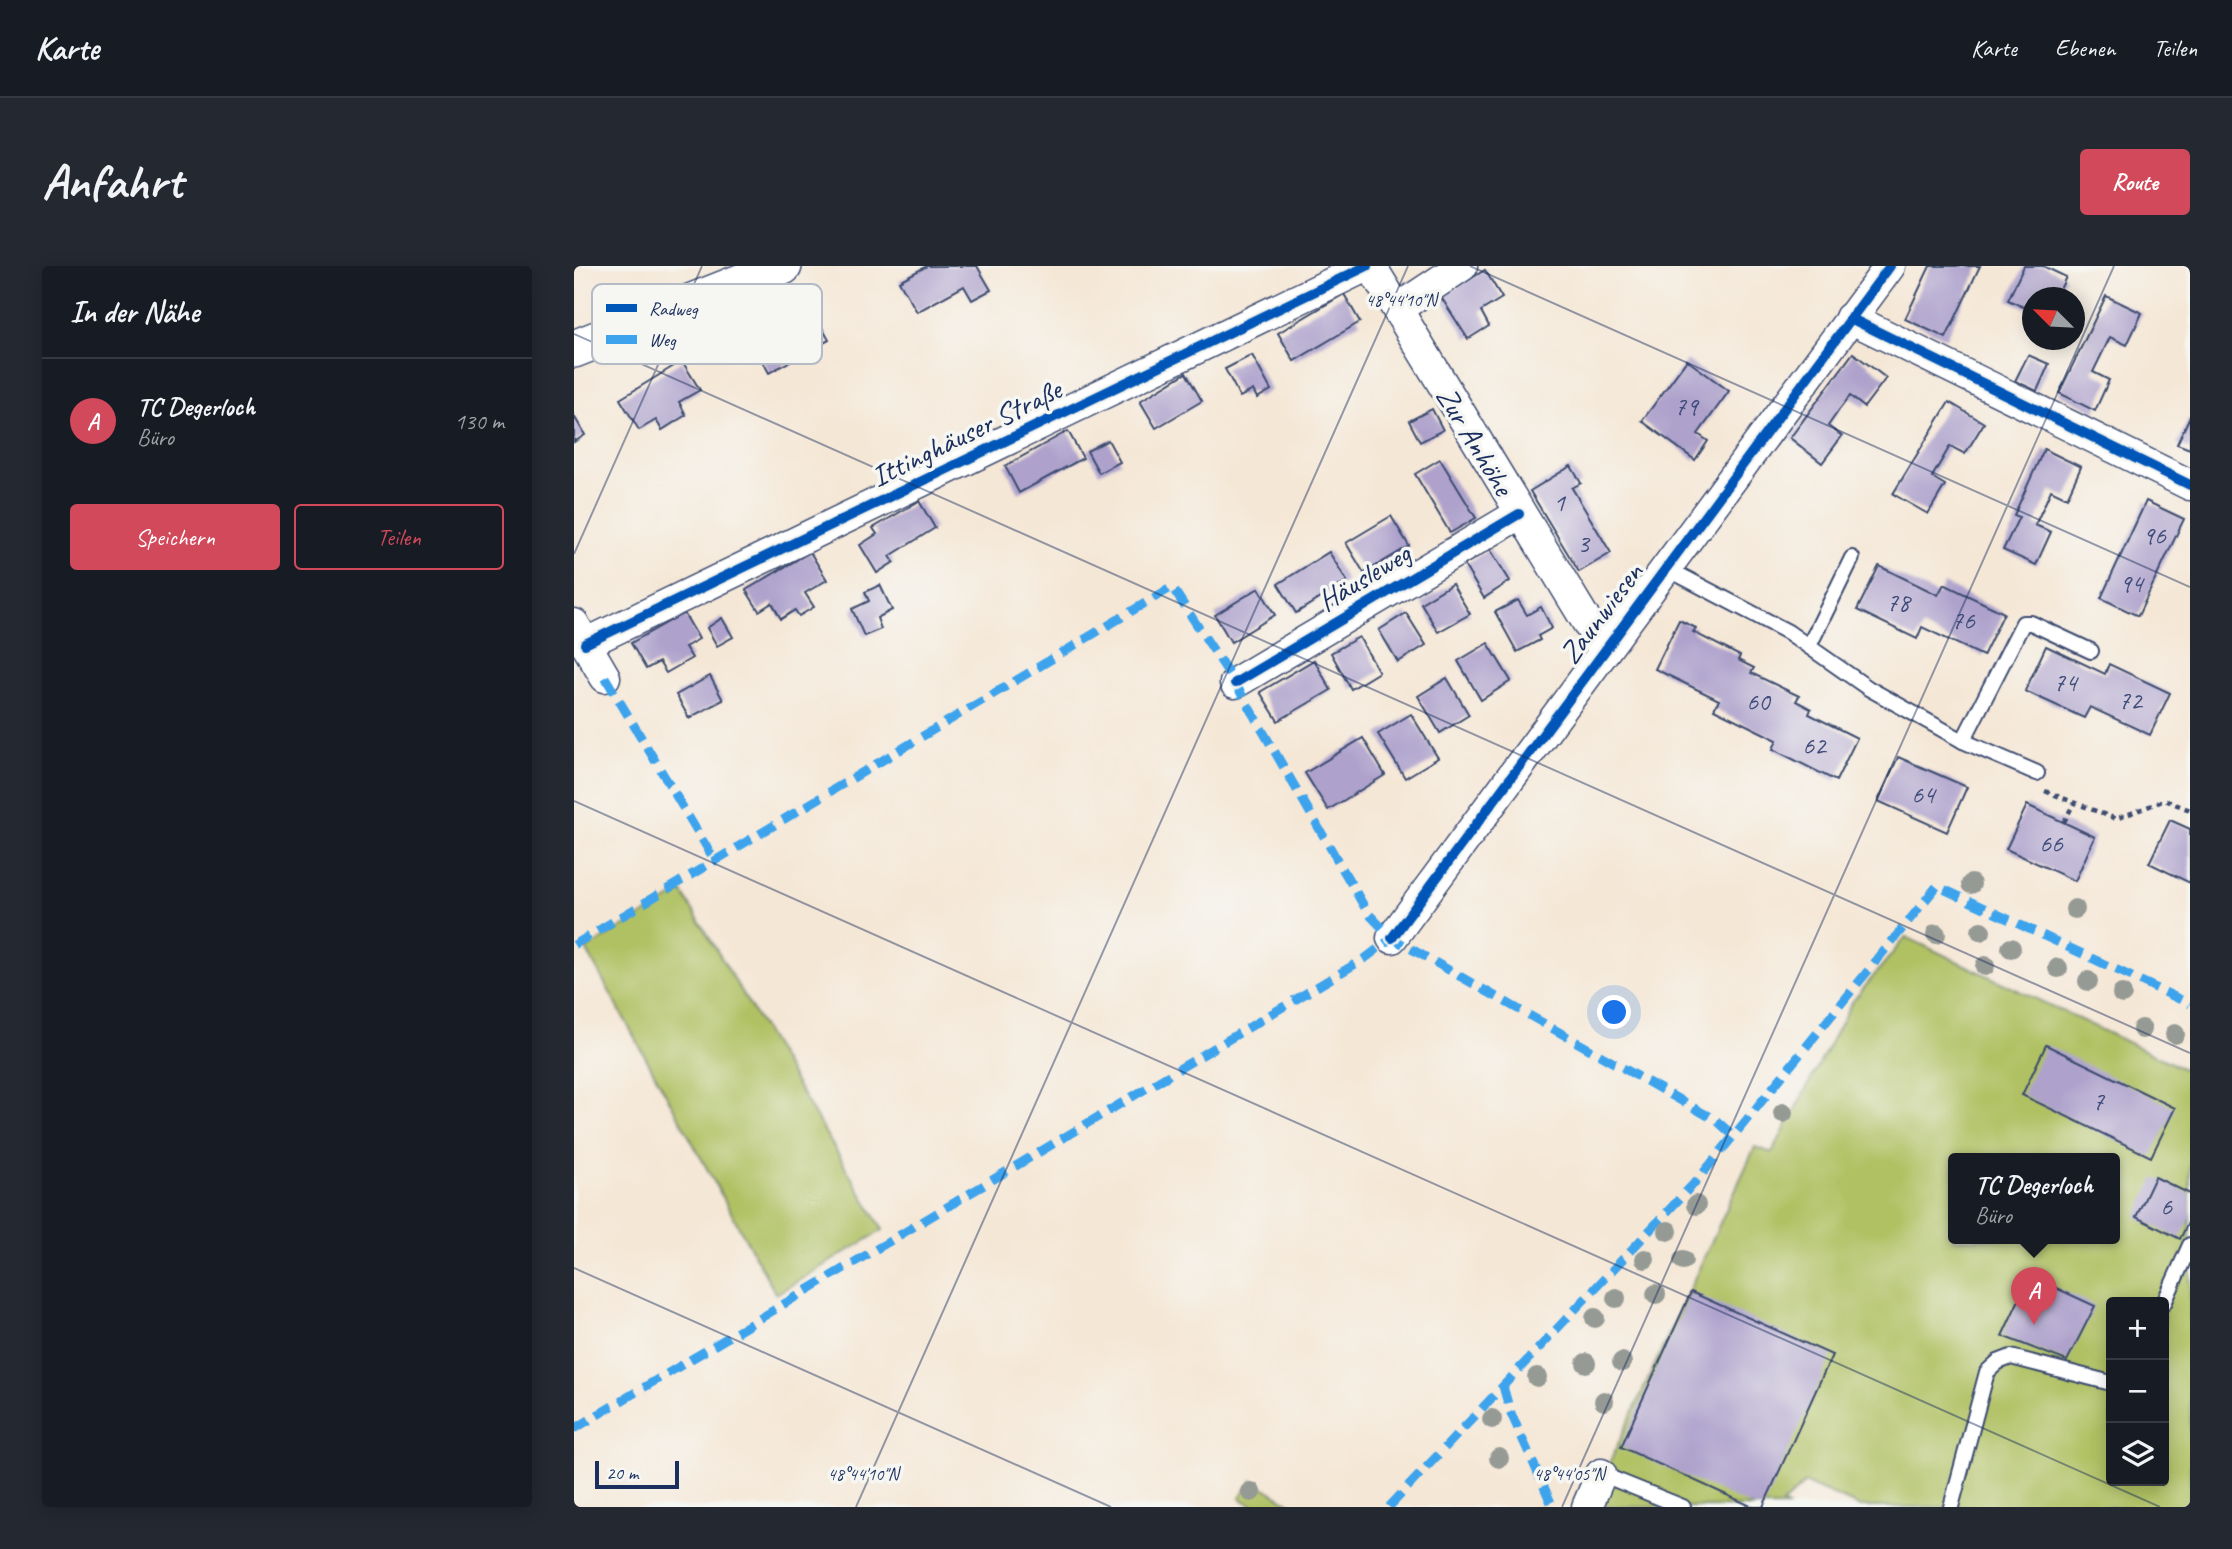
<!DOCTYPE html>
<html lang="de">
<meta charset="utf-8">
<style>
body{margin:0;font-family:Caveat,sans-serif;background:#242831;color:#f1f3f6}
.controls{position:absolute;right:21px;bottom:21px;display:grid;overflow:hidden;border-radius:7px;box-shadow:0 4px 18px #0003}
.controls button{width:63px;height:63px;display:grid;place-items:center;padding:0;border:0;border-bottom:2px solid #363941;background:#171b24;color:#f1f3f6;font:35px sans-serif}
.compass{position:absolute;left:1448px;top:21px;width:63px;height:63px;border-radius:50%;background:#171b24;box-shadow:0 4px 18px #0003;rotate:294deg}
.scale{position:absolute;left:21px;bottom:18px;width:84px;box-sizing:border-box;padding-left:7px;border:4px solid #1b2f5e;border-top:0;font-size:19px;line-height:24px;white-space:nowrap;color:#1b2f5e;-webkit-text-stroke:5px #f6f6f2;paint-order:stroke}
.you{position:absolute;left:1041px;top:747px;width:24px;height:24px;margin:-18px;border:5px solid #fff;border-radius:50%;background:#1a73e8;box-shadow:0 0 0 10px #1a73e833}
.badge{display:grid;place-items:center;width:46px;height:46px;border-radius:50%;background:#d1495b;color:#fff;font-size:23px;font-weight:700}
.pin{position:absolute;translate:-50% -58px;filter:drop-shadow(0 2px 4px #0008)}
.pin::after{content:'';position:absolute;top:37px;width:24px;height:21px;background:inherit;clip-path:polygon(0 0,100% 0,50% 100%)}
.popup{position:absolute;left:1374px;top:887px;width:172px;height:91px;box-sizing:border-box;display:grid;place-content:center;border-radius:7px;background:#171b24;filter:drop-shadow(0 2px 5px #0005);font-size:23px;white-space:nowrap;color:#9ea1a6}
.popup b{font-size:26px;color:#f1f3f6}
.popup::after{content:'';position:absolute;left:50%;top:100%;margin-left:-14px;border:14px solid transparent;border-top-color:#171b24}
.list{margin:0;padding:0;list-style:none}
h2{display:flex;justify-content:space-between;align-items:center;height:91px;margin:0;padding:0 28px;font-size:30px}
h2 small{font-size:23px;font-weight:400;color:#9ea1a6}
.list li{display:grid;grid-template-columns:46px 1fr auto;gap:21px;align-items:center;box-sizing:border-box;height:126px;padding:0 28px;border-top:2px solid #363941}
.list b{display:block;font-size:26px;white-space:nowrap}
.list p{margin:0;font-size:23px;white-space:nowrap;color:#9ea1a6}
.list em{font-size:23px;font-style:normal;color:#9ea1a6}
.actions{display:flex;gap:14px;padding:21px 28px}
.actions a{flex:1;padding:16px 0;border:2px solid #d1495b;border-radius:7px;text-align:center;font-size:24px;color:#d1495b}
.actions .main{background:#d1495b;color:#fff}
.icon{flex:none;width:38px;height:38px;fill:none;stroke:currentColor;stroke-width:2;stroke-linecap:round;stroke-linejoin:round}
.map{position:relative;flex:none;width:1616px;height:1241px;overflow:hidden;border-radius:7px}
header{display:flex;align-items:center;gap:42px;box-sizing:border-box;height:98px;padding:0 35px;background:#171b24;border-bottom:2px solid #363941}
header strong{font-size:33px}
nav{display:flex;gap:38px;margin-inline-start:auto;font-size:24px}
.intro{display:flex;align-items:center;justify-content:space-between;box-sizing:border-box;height:168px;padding:0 42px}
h1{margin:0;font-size:49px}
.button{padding:18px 32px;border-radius:7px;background:#d1495b;color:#fff;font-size:24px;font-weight:700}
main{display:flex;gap:42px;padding:0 42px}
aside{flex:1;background:#171b24;border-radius:7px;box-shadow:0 4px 18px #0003}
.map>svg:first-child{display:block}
.green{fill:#b0c164;stroke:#667861;stroke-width:2;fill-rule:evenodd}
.building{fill:#aea2cc}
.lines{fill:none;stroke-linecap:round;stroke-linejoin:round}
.service-casing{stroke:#3c4b70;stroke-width:18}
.minor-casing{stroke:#3c4b70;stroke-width:33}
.tertiary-casing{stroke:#3c4b70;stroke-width:40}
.path{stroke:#3c4b70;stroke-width:4.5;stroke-dasharray:5 5;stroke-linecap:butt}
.service{stroke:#fff;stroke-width:14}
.minor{stroke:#fff;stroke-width:30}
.tertiary{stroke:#fff;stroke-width:37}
.quiet{stroke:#3da3ed;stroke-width:9;stroke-dasharray:18 9;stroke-linecap:butt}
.cycleway-casing{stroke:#f6f6f2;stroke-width:15}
.cycleway{stroke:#0057b8;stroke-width:10}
.tree{fill:#969a95}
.ticks{fill:none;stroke:#1b2f5e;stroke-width:2;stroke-opacity:0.45}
.labels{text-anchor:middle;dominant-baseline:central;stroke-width:7;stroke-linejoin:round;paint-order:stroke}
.number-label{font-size:26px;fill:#404c7a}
.street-label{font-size:30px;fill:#1b2f5e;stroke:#f6f6f2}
.key{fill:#f6f6f2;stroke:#b4bac6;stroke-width:2}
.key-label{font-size:19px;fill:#1b2f5e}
.ticks-label{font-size:18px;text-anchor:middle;fill:#1b2f5e;stroke:#f6f6f2;stroke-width:7;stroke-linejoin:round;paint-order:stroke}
</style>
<header>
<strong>Karte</strong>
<nav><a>Karte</a><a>Ebenen</a><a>Teilen</a></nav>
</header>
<div class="intro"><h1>Anfahrt</h1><a class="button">Route</a></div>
<main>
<aside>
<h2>In der Nähe<small></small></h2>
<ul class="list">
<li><span class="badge">A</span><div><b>TC Degerloch</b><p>Büro</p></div><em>130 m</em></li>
</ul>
<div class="actions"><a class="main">Speichern</a><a>Teilen</a></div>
</aside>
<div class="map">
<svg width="1616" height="1241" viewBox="0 0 1616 1241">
<rect width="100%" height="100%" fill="#f6f6f2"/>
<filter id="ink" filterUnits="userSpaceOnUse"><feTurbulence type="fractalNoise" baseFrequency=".0143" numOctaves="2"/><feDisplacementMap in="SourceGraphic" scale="14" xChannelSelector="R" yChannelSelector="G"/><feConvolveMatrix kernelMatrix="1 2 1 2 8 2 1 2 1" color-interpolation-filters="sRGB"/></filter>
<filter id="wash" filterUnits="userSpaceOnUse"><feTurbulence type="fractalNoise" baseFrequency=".00686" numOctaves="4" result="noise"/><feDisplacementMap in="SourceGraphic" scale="28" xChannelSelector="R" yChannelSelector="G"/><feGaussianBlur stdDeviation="1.57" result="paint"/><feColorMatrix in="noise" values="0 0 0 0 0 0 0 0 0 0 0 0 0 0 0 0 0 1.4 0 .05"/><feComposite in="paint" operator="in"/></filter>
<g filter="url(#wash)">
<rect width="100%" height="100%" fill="#f5e7d6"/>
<!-- green -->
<g class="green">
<polygon points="108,626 309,964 202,1028 12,683"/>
<path d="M 1332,671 L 1616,806 L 1616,1241 L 1287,1241 L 1231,1217 L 1208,1238 L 1215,1241 L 1015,1241 L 1181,881 L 1198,887 L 1278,736 ZM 1380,893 L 1540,893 L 1540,973 L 1380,973 ZM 1537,1036 L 1590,1036 L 1590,1215 L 1537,1215 Z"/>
<polygon points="678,1214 722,1241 681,1241 666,1232"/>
</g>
<g id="blocks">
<!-- building -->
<g class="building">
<polygon points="353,0 403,0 417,24 398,34 390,20 343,46 325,15"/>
<polygon points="1356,0 1406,0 1372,72 1331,53"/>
<polygon points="1450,0 1469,0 1492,11 1482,32 1458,32 1458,45 1434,34"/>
<polygon points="911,4 928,32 907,45 915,60 894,73 867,31"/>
<polygon points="770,28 786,56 720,95 704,67"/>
<polygon points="1532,30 1568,47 1553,79 1536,71 1519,106 1535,114 1521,145 1485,127"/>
<polygon points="237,42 255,74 195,107 178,75"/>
<polygon points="1279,87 1312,112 1290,141 1276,130 1265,144 1254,160 1268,170 1248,197 1216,172"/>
<polygon points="678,89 697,124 683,132 679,124 666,131 651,103"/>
<polygon points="1454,89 1475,98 1463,125 1441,115"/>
<polygon points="1113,94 1155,125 1124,168 1134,175 1121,194 1068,155"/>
<polygon points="108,95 126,124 105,136 112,149 88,164 82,154 65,164 46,133"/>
<polygon points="612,107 628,135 582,162 566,135"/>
<polygon points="1375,136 1410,157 1391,188 1376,180 1358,211 1371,219 1354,248 1319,228"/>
<polygon points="858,143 869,164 846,176 835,155"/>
<polygon points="0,150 11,169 0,176"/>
<polygon points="1616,150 1616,183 1603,178"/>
<polygon points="494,165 509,192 445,227 431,200"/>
<polygon points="534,174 546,196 525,207 513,185"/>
<polygon points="1470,183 1507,201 1493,232 1477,224 1469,242 1461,259 1477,266 1462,299 1429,284 1445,251 1440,249"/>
<polygon points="866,193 902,252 876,267 841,208"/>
<polygon points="997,200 1007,217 998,222 1037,287 1005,306 956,225"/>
<polygon points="345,235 361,262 316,290 320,296 303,307 286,279 303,268 299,262"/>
<polygon points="1572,235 1610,253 1564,350 1527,332"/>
<polygon points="817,250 835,280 790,307 772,277"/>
<polygon points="916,283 936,315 910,332 890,299"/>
<polygon points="236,286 253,314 231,327 240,341 225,350 221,344 207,353 198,337 185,345 172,324"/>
<polygon points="755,286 773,315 722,347 704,318"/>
<polygon points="1305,300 1364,329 1370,318 1430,347 1409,390 1348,361 1343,373 1283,344"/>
<polygon points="878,318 896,348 864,366 847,337"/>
<polygon points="306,319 318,344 303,352 307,363 290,370 278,343 295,335 291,326"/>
<polygon points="685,322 701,349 657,376 641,349"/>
<polygon points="944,334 953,349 967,341 978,362 964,370 966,374 943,386 921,346"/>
<polygon points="110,347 125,373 111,381 118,392 92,407 85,396 72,403 57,377"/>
<polygon points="832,347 852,379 824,396 805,364"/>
<polygon points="148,352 159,371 143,380 133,362"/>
<polygon points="1105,354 1122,362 1119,366 1166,390 1164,394 1180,402 1177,407 1225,430 1222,435 1237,443 1235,448 1283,472 1262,515 1199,483 1203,474 1140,443 1145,434 1081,403"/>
<polygon points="785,371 805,406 777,423 757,387"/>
<polygon points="914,377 937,415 907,434 884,395"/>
<polygon points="1472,380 1531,408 1535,398 1596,427 1576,469 1516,441 1510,452 1451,425"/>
<polygon points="740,394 757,424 704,455 686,426"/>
<polygon points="136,410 149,434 115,452 102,429"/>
<polygon points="873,412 895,449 866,467 844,430"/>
<polygon points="837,448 864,492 831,512 804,468"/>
<polygon points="789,472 811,509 754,544 731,507"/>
<polygon points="1324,491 1393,521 1373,566 1304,535"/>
<polygon points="1453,539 1521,571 1501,615 1432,583"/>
<polygon points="1596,554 1616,563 1616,617 1575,597"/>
<polygon points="1472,779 1601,842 1577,891 1448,829"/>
<polygon points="1581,911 1616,928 1616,953 1606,973 1562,951"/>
<polygon points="1456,1010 1521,1040 1493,1095 1428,1070"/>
<polygon points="1117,1026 1258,1089 1189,1241 1179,1241 1047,1181"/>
</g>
</g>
</g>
<g filter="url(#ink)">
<use href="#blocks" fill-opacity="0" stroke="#3c4b70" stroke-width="2"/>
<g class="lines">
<defs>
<g id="service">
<polyline points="1092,302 1214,366 1294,422 1389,475 1463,507"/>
<polyline points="1235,380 1278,292"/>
<polyline points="1389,475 1449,357 1457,357 1517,385"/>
<polyline points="1590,1037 1616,979"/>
<polyline points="1027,1208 1109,1241"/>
<polyline points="1377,1241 1413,1106 1424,1096 1437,1091 1537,1117"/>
</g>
<g id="minor">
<polyline points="797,0 1030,384"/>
<polyline points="823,43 888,0"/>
<polyline points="1276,52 1616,219"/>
<polyline points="0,358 31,411"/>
<polyline points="11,378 793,0"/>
<polyline points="661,417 945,248"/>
<polyline points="818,672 1316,0"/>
<polyline points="1013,1241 1027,1208"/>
</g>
<polyline id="tertiary" points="0,83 209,0"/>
</defs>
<!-- service casing -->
<use href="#service" class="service-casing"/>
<!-- minor casing -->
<use href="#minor" class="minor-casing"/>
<!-- tertiary casing -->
<use href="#tertiary" class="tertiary-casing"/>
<!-- path -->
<g class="path">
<polyline points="1471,525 1542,553 1591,534 1616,544"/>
<polyline points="1490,556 1500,537"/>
</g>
<!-- service -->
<use href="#service" class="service"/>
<!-- minor -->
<use href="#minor" class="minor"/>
<!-- tertiary -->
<use href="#tertiary" class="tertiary"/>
<!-- quiet -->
<g class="quiet">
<polyline points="31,411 141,595"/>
<polyline points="0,679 598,321 661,417 794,647 818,672 1143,855 1161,871"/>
<polyline points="929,1120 936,1145 979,1241"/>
<polyline points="0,1163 793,691 818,672"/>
<polyline points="815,1241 1126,911 1363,620 1616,738"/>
</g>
<defs>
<g id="cycleway">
<polyline points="1276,52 1616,219"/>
<polyline points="11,378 793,0"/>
<polyline points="661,417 945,248"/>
<polyline points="818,672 1316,0"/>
</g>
</defs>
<!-- cycleway casing -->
<use href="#cycleway" class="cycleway-casing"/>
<!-- cycleway -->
<use href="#cycleway" class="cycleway"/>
</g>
<!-- trees -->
<g class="tree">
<circle cx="1397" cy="618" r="10"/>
<circle cx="1501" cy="643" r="10"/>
<circle cx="1407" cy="665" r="10"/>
<circle cx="1362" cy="668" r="10"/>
<circle cx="1437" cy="682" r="10"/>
<circle cx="1411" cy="700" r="10"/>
<circle cx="1484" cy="702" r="10"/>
<circle cx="1514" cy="715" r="10"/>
<circle cx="1548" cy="728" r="10"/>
<circle cx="1568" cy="763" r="10"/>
<circle cx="1601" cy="768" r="10"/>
<circle cx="1209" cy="847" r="10"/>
<circle cx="1122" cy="939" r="10"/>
<circle cx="1094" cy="965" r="10"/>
<circle cx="1071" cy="993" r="10"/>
<circle cx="1109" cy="994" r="10"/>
<circle cx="1082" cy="1028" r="10"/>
<circle cx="1042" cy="1032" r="10"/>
<circle cx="1021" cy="1052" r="10"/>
<circle cx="1048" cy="1096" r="10"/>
<circle cx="1012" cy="1097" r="10"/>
<circle cx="963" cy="1111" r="10"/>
<circle cx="1030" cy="1135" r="10"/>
<circle cx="918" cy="1153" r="10"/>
<circle cx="925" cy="1192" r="10"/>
<circle cx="677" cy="1226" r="10"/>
</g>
</g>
<!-- ticks -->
<path class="ticks" d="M 896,0 L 1616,321M 0,68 L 1616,787M 0,288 L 128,0M 0,535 L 1586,1241M 0,1002 L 537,1241M 282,1241 L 834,0M 988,1241 L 1540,0"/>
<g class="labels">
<!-- number labels -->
<g class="number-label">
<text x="1112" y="140">79</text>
<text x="985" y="236">1</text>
<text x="1580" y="269">96</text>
<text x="1009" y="277">3</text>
<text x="1557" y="317">94</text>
<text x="1324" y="336">78</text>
<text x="1389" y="354">76</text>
<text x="1491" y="416">74</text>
<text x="1556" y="434">72</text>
<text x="1184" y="435">60</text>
<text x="1240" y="479">62</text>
<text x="1349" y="528">64</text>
<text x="1477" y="577">66</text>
<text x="1524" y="835">7</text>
<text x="1592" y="940">6</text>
</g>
<!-- street labels -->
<g class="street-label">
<text transform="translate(392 167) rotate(-26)">Ittinghäuser Straße</text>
<text transform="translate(901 175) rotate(59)">Zur Anhöhe</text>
<text transform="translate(790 311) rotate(-31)">Häusleweg</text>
<text transform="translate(1027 347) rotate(-53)">Zaunwiesen</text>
</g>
</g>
<!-- legend -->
<rect x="18" y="18" width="230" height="80" rx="10" class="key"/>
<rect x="32" y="38" width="31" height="8" fill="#0057b8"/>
<rect x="32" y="69" width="31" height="9" fill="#3da3ed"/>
<g class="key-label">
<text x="75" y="49">Radweg</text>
<text x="75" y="80">Weg</text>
</g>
<g class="ticks-label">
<text x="827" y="40">48°44'10"N</text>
<text x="289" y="1214">48°44'10"N</text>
<text x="995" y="1214">48°44'05"N</text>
</g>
</svg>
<div class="controls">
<button>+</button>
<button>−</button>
<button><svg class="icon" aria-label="layers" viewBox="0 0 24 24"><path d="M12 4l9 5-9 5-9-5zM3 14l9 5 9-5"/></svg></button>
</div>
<svg class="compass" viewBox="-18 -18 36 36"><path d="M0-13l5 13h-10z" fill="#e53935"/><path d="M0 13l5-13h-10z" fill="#9ea1a6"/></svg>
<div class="scale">20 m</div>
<div class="you"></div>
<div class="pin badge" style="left:1460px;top:1059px">A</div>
<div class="popup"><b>TC Degerloch</b>Büro</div>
</div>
</main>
